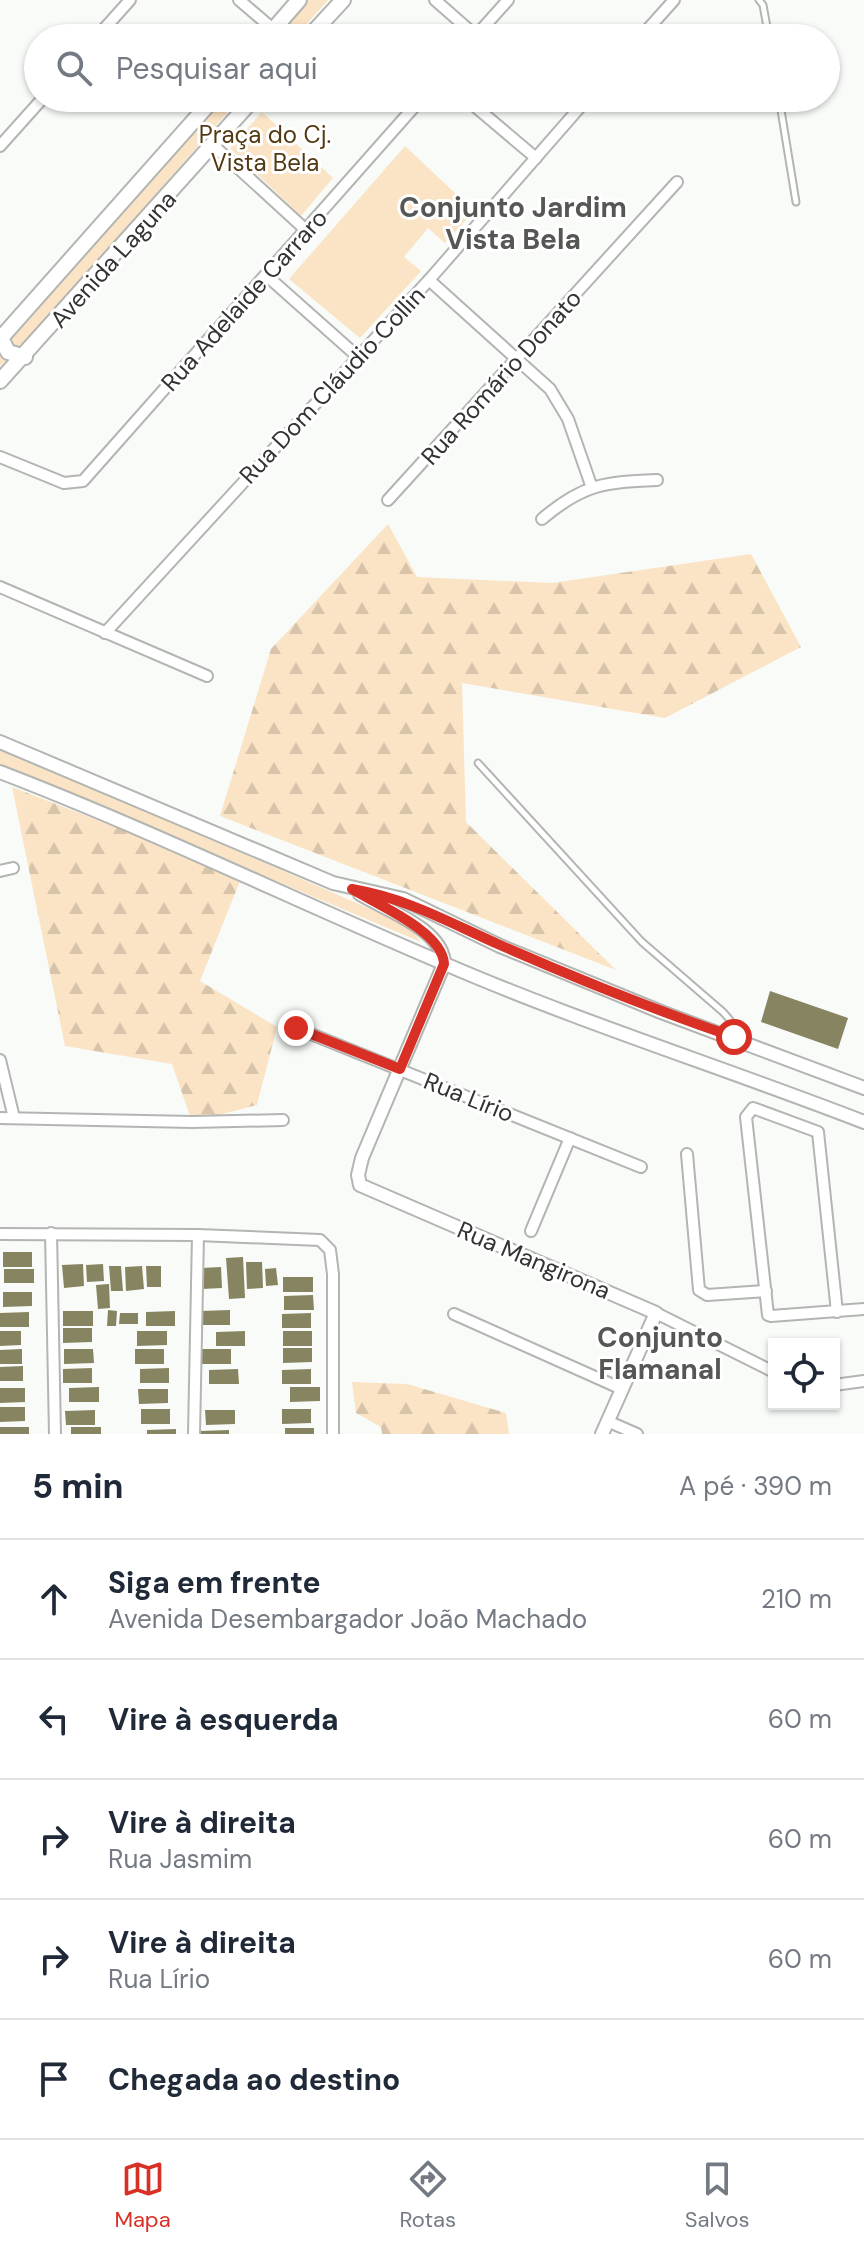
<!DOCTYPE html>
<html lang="pt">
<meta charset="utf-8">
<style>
body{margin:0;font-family:"DM Sans",sans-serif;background:#f2f2f3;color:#1f2937}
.controls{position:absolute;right:24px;bottom:24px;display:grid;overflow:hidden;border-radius:0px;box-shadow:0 2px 6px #0004}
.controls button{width:72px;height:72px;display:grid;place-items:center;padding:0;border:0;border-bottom:2px solid #e0e1e3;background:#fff;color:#1f2937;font:40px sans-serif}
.stop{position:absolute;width:24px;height:24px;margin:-18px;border:6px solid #d93025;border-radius:50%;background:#fff}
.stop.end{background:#d93025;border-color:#fff;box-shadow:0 2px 8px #0008}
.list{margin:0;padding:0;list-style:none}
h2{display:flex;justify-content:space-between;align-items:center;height:104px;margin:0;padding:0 32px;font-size:34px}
h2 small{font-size:26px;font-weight:400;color:#747a83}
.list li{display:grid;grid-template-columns:52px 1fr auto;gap:24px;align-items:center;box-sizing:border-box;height:120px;padding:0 32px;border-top:2px solid #e0e1e3}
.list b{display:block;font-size:30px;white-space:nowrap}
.list p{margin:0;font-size:26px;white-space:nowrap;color:#747a83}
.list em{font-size:26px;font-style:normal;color:#747a83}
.icon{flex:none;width:44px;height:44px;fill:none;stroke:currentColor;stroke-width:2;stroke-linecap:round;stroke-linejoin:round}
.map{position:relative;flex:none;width:864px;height:1434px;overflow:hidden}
.search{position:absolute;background:#fff;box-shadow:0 2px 6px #0004;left:24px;right:24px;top:24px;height:88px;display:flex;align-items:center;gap:20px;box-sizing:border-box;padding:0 28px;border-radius:44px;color:#747a83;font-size:30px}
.sheet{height:704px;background:#fff}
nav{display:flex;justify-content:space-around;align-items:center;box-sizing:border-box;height:112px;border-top:2px solid #e0e1e3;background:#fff;font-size:22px;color:#747a83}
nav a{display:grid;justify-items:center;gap:4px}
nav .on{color:#d93025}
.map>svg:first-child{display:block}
.green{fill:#fbe4c5}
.forest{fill:url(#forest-firs)}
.building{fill:#878561}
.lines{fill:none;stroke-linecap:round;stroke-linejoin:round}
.service-casing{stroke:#b2b5b1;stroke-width:9}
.minor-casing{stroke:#b2b5b1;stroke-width:14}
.tertiary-casing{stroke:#b2b5b1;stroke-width:16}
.secondary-casing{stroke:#b2b5b1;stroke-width:18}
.service{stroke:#fff;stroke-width:5}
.minor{stroke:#fff;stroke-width:10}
.tertiary{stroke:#fff;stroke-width:12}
.secondary{stroke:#fff;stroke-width:14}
.route{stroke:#d93025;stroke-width:10}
.labels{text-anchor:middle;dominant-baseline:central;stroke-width:6;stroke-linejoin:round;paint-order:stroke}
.park-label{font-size:24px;fill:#533912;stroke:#fff}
.street-label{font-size:24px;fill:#323332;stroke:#fff}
.quarter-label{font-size:28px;font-weight:bold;fill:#555754;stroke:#fff}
</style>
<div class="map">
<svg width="864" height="1434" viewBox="0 0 864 1434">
<defs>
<pattern id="forest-firs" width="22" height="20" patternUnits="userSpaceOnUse" patternTransform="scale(2)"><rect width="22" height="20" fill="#fbe4c5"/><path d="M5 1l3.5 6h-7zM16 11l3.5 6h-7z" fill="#d8c4aa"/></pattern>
</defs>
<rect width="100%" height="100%" fill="#f8fbf7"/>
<!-- green -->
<g class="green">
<polygon points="306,0 328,0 294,38 273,38"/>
<polygon points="224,98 240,98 33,335 0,366 0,347"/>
<polygon points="262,112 333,178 301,216 230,148"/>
<polygon points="405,146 474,211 445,243 428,228 404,257 421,271 360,338 289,279"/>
<polygon points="0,747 409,926 421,942 0,765"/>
</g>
<!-- forest -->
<g class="forest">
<polygon points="388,524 417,577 552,583 751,554 801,647 665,718 462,683 466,822 616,970 220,816 271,649"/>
<polygon points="12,787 242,876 200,981 277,1027 257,1105 192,1122 172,1064 65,1046"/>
<polygon points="352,1382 407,1384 506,1413 509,1434 382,1434 381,1427 356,1413"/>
</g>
<!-- building -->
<g class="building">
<polygon points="770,991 848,1018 838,1049 761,1022"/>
<rect x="3" y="1252" width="29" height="15"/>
<polygon points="243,1257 245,1298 229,1299 226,1258"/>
<polygon points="246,1262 262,1262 263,1288 247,1289"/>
<polygon points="83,1264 84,1286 64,1288 62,1265"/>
<polygon points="103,1264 104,1281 87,1282 86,1265"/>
<polygon points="109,1266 121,1266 123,1291 111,1291"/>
<polygon points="142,1266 144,1289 126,1291 125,1267"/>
<polygon points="146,1266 161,1266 161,1287 147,1287"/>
<polygon points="221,1267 222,1288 202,1289 201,1268"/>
<polygon points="276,1268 278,1285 266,1286 265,1269"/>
<rect x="4" y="1269" width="30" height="14"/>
<rect x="283" y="1277" width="30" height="15"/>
<polygon points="109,1284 110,1308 98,1309 96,1285"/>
<polygon points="3,1292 32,1292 32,1306 3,1307"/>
<polygon points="313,1295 314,1310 284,1310 284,1296"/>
<polygon points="108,1310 117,1311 116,1326 107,1326"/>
<polygon points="230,1310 230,1325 201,1325 200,1311"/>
<rect x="63" y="1311" width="30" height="15"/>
<polygon points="175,1311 175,1326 146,1326 146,1312"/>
<polygon points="29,1312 29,1327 0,1327 0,1313"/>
<polygon points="120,1313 138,1313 138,1324 119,1324"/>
<polygon points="311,1313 311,1328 282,1328 282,1314"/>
<polygon points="63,1328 92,1328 92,1342 63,1343"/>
<polygon points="0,1331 21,1331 21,1345 0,1346"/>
<polygon points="137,1331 167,1331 167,1345 137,1346"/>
<polygon points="245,1331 245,1346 216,1346 216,1332"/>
<rect x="283" y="1331" width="29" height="15"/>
<polygon points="283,1348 312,1348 312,1362 283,1363"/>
<polygon points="22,1349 22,1364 0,1364 0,1350"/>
<polygon points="64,1349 93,1349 94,1363 64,1364"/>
<rect x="135" y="1349" width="29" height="15"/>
<rect x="202" y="1349" width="29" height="15"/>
<polygon points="23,1366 23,1381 0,1381 0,1367"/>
<polygon points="92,1368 92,1383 63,1383 63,1369"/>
<polygon points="169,1368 169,1383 140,1383 140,1369"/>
<polygon points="238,1369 239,1384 209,1384 209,1370"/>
<polygon points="311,1369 311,1384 282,1384 282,1370"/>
<polygon points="99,1387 99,1402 69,1402 69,1388"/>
<polygon points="290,1387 320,1387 320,1401 290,1402"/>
<polygon points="0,1388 25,1388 25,1402 0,1403"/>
<polygon points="138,1389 168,1389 168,1403 139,1404"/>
<polygon points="0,1407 25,1407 25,1421 0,1422"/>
<rect x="141" y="1409" width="29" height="15"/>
<polygon points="282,1409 311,1409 311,1423 282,1424"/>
<polygon points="95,1410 95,1425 66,1425 65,1411"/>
<polygon points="205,1410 235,1410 235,1424 206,1425"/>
<rect x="0" y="1427" width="29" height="7"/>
<rect x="71" y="1427" width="30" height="7"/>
<rect x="285" y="1428" width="29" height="6"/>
<polygon points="176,1429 176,1434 147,1434 147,1430"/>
<polygon points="229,1430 229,1434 200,1434 200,1431"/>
</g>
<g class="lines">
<defs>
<g id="service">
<polyline points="759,0 763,5 769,38"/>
<polyline points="779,98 796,202"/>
<polyline points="478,763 642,942 723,1012 730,1020 734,1036"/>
</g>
<g id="minor">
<polyline points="239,0 273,29"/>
<polyline points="435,0 476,36"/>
<polyline points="96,38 130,0"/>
<polyline points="474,38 508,0"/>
<polyline points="640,38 674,0"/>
<polyline points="465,98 536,158"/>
<polyline points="0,146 43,98"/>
<polyline points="214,146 307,231"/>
<polyline points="267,276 357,356"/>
<polyline points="429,280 550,389 568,419 591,485"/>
<polyline points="0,457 64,483 83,481 422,98"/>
<polyline points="388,500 677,182"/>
<path d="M 542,519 C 583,484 605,482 657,480"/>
<polyline points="0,587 207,676"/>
<polyline points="105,633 429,280 588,98"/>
<polyline points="0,871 13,868"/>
<polyline points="296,1028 641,1167"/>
<polyline points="0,1060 14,1118"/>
<polyline points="0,1118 192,1122 283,1120"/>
<polyline points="687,1154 699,1290 707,1295 766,1291"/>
<polyline points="531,1231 570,1138"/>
<polyline points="51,1233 55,1434"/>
<polyline points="0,1234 198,1235 320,1240 330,1250 333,1274 333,1434"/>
<polyline points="837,1312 818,1132 753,1108 746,1117 768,1315 771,1316 864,1309"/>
<polyline points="656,1313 774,1372"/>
<polyline points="454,1314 622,1389"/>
<polyline points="834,1385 864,1381"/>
<polyline points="607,1421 637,1434"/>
<polyline points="194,1434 198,1235"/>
</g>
<g id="tertiary">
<polyline points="0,742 333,883 403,899 500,946 661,1012 864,1088"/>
<path d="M 0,772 C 151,830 296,901 445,964 C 582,1023 725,1068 864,1122"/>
<path d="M 360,894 C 386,910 443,929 444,964 L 362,1158 L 358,1175 L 360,1185 L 656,1313 L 602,1434"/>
</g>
<g id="secondary">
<polyline points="266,38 299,0"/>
<polyline points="308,38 343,0"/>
<polyline points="1,338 8,352 25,357"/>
<polyline points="0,339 214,98"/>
<polyline points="0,381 254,98"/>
</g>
</defs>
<!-- service casing -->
<use href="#service" class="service-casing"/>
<!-- minor casing -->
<use href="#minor" class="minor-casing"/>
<!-- tertiary casing -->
<use href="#tertiary" class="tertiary-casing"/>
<!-- secondary casing -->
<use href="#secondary" class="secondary-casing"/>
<!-- service -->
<use href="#service" class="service"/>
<!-- minor -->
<use href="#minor" class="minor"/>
<!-- tertiary -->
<use href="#tertiary" class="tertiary"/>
<!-- secondary -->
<use href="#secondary" class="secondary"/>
</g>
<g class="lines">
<!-- route -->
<path class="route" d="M 296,1028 L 400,1069 L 444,964 C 443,932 378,905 352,889 C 409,899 448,922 500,945 C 577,979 655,1010 734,1037"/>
</g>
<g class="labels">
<!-- park labels -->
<g class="park-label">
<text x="265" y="134">Praça do Cj.<tspan x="265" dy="28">Vista Bela</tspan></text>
</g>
<!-- street labels -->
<g class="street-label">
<text transform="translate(113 259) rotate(-48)">Avenida Laguna</text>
<text transform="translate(244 300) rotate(-48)">Rua Adelaide Carraro</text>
<text transform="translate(501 377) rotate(-48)">Rua Romário Donato</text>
<text transform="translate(332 385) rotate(-47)">Rua Dom Cláudio Collin</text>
<text transform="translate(469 1097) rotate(22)">Rua Lírio</text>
<text transform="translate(534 1260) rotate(23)">Rua Mangirona</text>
</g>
<!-- quarter labels -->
<g class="quarter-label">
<text x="513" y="207">Conjunto Jardim<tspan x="513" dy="32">Vista Bela</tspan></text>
<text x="660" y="1337">Conjunto<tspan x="660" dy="32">Flamanal</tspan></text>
</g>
</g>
</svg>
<div class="controls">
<button><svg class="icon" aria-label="locate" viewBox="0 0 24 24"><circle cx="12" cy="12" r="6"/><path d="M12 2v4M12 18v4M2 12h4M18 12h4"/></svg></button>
</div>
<div class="stop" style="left:734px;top:1037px"></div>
<div class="stop end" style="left:296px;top:1028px"></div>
<div class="search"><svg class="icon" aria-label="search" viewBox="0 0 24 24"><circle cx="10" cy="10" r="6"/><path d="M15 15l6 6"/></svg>Pesquisar aqui</div>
</div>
<section class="sheet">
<h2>5 min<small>A pé · 390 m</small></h2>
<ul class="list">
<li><svg class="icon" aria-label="ahead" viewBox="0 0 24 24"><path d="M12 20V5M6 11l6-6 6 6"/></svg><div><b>Siga em frente</b><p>Avenida Desembargador João Machado</p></div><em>210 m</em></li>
<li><svg class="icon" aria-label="left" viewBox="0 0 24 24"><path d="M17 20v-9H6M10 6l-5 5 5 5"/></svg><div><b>Vire à esquerda</b></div><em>60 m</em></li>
<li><svg class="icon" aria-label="right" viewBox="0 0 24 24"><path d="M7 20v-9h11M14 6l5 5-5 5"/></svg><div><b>Vire à direita</b><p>Rua Jasmim</p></div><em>60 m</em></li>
<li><svg class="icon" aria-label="right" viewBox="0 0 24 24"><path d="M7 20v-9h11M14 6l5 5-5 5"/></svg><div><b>Vire à direita</b><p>Rua Lírio</p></div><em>60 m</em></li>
<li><svg class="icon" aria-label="arrive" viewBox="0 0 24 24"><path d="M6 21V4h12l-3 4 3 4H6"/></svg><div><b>Chegada ao destino</b></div></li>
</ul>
</section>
<nav>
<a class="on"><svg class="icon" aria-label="map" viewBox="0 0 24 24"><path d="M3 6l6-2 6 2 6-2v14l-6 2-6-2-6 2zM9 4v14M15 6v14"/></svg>Mapa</a>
<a><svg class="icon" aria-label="directions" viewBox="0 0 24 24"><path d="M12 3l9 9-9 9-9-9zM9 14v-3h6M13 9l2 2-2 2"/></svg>Rotas</a>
<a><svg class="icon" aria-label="saved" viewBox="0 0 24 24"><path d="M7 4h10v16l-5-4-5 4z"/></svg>Salvos</a>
</nav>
